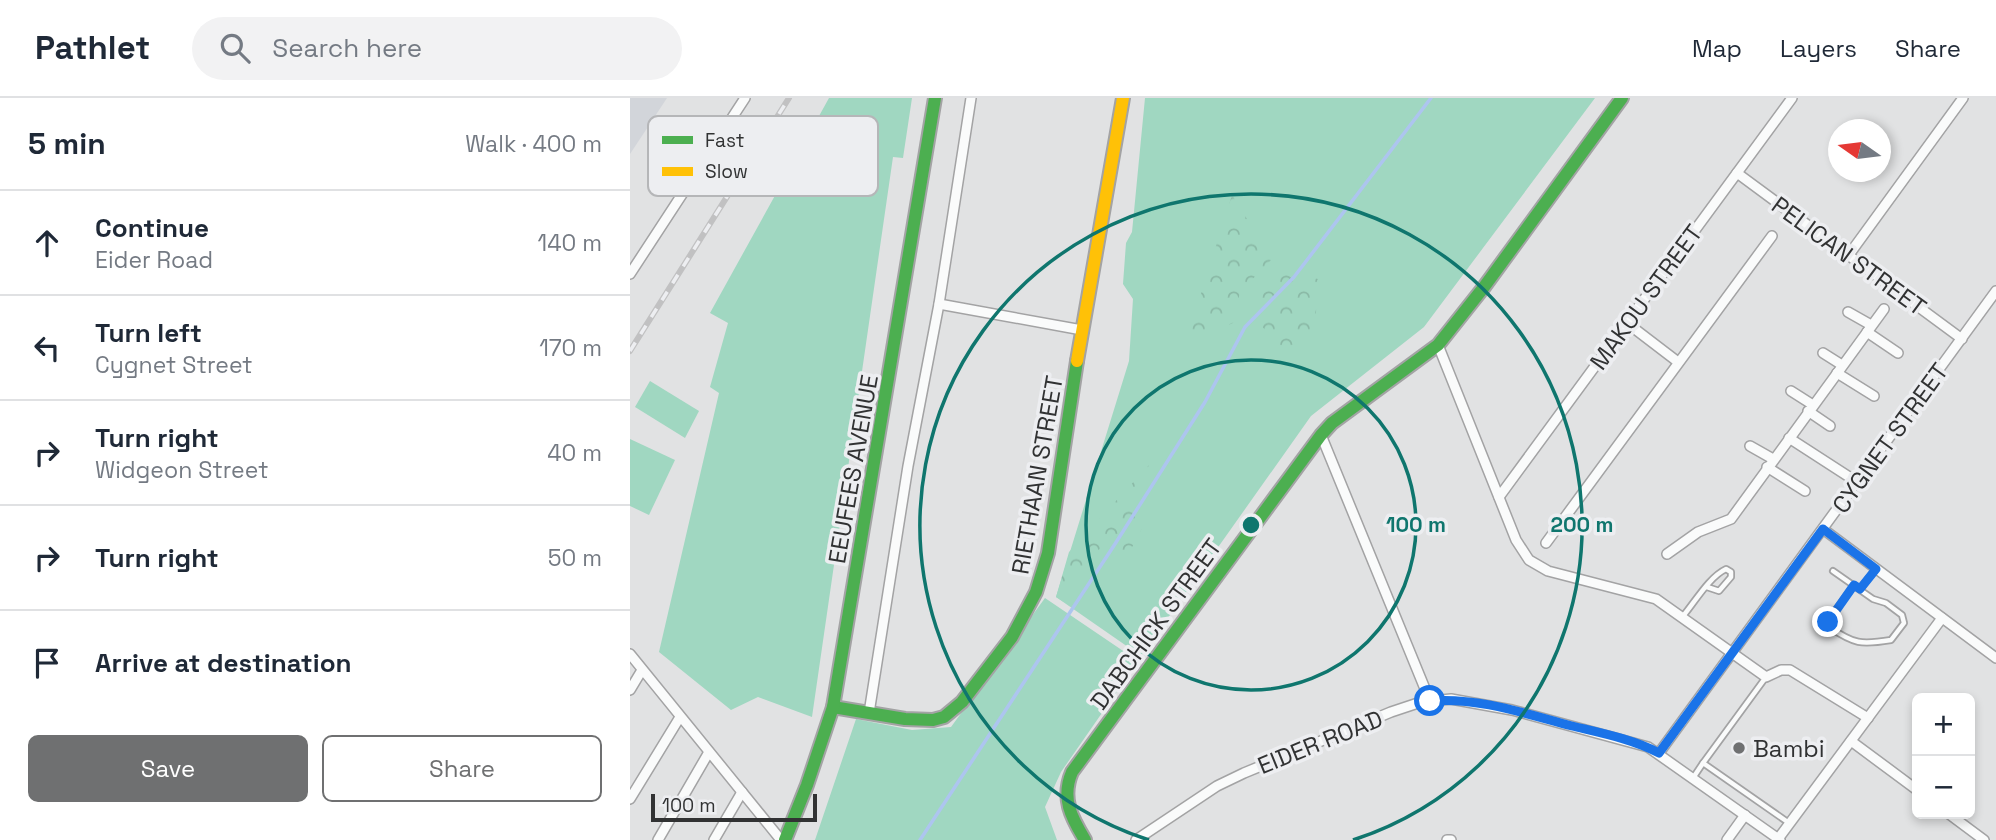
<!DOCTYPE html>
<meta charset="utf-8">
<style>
body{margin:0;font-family:"Space Grotesk",sans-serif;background:#f2f2f3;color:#1f2937}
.controls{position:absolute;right:21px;bottom:21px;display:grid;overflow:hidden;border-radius:10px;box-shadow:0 4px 10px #0003}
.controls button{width:63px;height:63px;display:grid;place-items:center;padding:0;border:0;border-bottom:2px solid #e0e1e3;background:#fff;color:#1f2937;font:35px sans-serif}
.compass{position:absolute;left:1198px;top:21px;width:63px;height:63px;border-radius:50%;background:#fff;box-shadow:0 4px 10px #0003;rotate:284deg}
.scale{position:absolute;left:21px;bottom:18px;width:166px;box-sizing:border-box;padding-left:7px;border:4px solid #313233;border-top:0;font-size:19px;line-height:24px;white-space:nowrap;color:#313233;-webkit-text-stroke:5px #edeef1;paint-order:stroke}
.stop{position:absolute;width:21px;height:21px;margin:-16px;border:5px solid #1a73e8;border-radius:50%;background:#fff}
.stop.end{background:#1a73e8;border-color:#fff;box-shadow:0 2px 7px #0008}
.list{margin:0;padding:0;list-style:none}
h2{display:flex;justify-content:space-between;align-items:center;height:91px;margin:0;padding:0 28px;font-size:30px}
h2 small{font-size:23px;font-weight:400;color:#747a83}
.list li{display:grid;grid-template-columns:46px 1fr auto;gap:21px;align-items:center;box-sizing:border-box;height:105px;padding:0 28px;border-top:2px solid #e0e1e3}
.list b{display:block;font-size:26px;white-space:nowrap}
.list p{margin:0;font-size:23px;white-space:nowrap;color:#747a83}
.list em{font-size:23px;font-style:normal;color:#747a83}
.actions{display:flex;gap:14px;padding:21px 28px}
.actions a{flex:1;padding:16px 0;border:2px solid #6f7071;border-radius:10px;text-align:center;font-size:24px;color:#6f7071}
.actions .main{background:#6f7071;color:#fff}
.icon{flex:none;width:38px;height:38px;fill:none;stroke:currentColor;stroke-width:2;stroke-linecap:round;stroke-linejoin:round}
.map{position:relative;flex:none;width:1366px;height:742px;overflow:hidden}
header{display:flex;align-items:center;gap:42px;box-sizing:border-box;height:98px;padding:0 35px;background:#fff;border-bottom:2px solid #e0e1e3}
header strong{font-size:33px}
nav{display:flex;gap:38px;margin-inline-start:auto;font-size:24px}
.search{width:490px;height:63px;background:#f2f2f3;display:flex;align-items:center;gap:18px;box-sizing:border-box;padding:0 24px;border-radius:38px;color:#747a83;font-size:26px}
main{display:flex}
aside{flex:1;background:#fff}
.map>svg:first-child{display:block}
.built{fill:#d2d5da}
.green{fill:#a0d7c1}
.forest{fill:url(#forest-crowns)}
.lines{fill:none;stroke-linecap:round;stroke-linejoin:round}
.stream{stroke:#adc5ef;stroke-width:3.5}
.lane-casing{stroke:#a3a3a4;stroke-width:8}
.street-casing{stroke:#a3a3a4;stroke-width:12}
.fast-casing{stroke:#a3a3a4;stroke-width:16}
.slow-casing{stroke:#a3a3a4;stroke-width:16}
.lane{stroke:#fafbfb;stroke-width:4.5}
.street{stroke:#fafbfb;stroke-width:9}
.fast{stroke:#4caf50;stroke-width:12}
.slow{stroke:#ffc107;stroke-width:12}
.rail-casing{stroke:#c1c1c2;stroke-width:6}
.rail{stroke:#edeef1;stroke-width:3.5;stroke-dasharray:10;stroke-linecap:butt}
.route{stroke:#1a73e8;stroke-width:9}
.ring{fill:none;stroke:#0f766e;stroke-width:3.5}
.poi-dot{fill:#6f7071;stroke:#edeef1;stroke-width:2.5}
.labels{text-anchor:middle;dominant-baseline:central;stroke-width:7;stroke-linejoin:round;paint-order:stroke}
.street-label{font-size:24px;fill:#313233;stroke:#edeef1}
.poi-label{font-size:24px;fill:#313233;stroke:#edeef1;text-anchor:start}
.key{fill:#edeef1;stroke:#b5b6b8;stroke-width:2}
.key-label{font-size:19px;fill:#313233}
.centre{fill:#0f766e;stroke:#edeef1;stroke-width:3.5}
.ring-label{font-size:21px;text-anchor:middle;font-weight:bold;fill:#0f766e;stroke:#edeef1;stroke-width:7;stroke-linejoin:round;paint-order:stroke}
</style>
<header>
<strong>Pathlet</strong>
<div class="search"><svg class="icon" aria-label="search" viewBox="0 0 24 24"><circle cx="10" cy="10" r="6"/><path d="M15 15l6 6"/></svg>Search here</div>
<nav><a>Map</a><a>Layers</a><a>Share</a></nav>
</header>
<main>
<aside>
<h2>5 min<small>Walk · 400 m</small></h2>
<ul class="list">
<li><svg class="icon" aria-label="ahead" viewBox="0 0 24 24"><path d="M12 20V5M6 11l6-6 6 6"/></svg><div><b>Continue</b><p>Eider Road</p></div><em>140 m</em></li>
<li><svg class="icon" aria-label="left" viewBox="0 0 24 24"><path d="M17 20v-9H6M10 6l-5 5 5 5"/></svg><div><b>Turn left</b><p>Cygnet Street</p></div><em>170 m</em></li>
<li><svg class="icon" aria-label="right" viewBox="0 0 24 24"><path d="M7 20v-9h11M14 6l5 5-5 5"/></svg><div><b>Turn right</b><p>Widgeon Street</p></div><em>40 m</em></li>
<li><svg class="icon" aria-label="right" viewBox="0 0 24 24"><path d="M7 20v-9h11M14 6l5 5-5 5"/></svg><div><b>Turn right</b></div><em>50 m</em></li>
<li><svg class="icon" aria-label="arrive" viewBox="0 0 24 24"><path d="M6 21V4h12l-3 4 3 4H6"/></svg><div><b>Arrive at destination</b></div></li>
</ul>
<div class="actions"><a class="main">Save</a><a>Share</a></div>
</aside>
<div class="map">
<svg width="1366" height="742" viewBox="0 0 1366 742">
<defs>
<pattern id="forest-crowns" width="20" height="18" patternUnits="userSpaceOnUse" patternTransform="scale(1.75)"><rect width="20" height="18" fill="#a0d7c1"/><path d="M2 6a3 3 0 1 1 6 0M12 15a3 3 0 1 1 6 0" fill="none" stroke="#8ab9a6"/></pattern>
</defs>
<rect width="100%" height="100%" fill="#e1e2e3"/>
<!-- built -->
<polygon class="built" points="0,0 37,0 0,56"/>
<!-- green -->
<g class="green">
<polygon points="199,0 282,0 273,60 263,59 182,619 128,599 101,612 29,554 89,295 80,289 98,225 80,215"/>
<polygon points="515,0 965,0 794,229 681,318 511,558 426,499 499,263 503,201 493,186 496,145 502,134"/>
<polygon points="20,283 69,313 55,340 5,309"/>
<polygon points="0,341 45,362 19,417 0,408"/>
<polygon points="415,500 508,563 431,674 415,709 427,742 185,742 226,621 282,632 321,629"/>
</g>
<!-- forest -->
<g class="forest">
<polygon points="602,97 642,161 610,194 603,225 566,241 559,234"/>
<polygon points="655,173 688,181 684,246 658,257 628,224 629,193"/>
<polygon points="519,367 499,407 523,409 499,455 473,446 434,504 426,499 439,454"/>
</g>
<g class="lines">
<!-- stream -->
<polyline class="stream" points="290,742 485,446 575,304 615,229 664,179 801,0"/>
<defs>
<g id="lane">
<path d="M 1203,473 L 1243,501 L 1256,505 L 1272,517 L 1274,525 L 1261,542 C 1231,547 1224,546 1199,529 L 1199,521 L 1224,487"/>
<polyline points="1230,491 1245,472"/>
<path d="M 1053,518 C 1065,504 1079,479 1096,471 L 1101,474 L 1101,479 L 1089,493 L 1077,489"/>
<polyline points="1073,665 1136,579"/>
<polyline points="1063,680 1073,665 1159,725"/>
</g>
<g id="street">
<polyline points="1107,75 1332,241"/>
<polyline points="1218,158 1333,0"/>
<polyline points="0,176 115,0"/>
<polyline points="309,206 452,232"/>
<polyline points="1218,214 1241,227"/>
<polyline points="997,225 1048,264"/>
<polyline points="1237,234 1268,255"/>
<polyline points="808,247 886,442 899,462 918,473 1026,501 1136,579 1151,572 1160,572 1238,620"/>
<polyline points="1193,255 1212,267"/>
<polyline points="1207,275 1244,298"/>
<polyline points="1161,293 1183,307"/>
<polyline points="1178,313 1200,328"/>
<polyline points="691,337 800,603"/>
<polyline points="1159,340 1227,384"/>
<polyline points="1120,348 1143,361"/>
<polyline points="1137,369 1175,393"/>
<polyline points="869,399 1162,0"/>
<polyline points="1193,431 1366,560"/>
<polyline points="916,445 1142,138"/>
<polyline points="1037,456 1068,434 1101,421 1254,211"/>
<polyline points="0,556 151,742"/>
<polyline points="0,592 12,572"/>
<polyline points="239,615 278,368 309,206 341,0"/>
<polyline points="1221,643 1287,692"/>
<polyline points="1029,655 1366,193"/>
<polyline points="0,701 50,619"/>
<polyline points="1319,716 1354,742"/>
<polyline points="1148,741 1312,520"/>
<polyline points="28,742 79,654"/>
<polyline points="84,742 112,694"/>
<polyline points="506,742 587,688 614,675 761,614 791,604 821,601 882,612 1018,649 1150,742"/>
<polyline points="817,742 821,742"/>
<polyline points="1097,742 1115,717"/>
</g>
<g id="fast">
<polyline points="203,609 275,621 303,622 314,619 332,604 382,539 406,494 418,455 447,263"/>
<polyline points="155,742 177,687 203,609 305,0"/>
<path d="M 455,742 C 441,719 431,700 442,674 L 691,337 L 702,325 L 808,247 L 854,189 L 992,0"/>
</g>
<polyline id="slow" points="447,263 493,0"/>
</defs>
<!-- lane casing -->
<use href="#lane" class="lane-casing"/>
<!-- street casing -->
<use href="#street" class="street-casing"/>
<!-- fast casing -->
<use href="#fast" class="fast-casing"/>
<!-- slow casing -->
<use href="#slow" class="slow-casing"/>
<!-- lane -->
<use href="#lane" class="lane"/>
<!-- street -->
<use href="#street" class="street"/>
<!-- fast -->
<use href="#fast" class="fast"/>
<!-- slow -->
<use href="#slow" class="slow"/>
<defs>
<polyline id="rail" points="0,253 159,0"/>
</defs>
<!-- rail casing -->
<use href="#rail" class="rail-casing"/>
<!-- rail -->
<use href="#rail" class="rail"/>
</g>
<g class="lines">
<!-- route -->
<path class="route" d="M 800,603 C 848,599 896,616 942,628 C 971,635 1002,641 1029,655 L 1193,431 L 1246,471 L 1230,491 L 1224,487 L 1198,524"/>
</g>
<!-- distance rings -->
<g class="ring">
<circle cx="621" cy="427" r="165"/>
<path d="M519 742A331 331 0 1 1 723 742"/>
</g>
<!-- markers -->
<circle class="poi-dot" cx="1109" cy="650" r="7"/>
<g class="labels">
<!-- street labels -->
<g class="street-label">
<text transform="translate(1219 158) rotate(36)">PELICAN STREET</text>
<text transform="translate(1016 199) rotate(-54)">MAKOU STREET</text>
<text transform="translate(1260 340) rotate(-54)">CYGNET STREET</text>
<text transform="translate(223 371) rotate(-80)">EEUFEES AVENUE</text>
<text transform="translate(407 377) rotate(-80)">RIETHAAN STREET</text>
<text transform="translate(526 526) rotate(-54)">DABCHICK STREET</text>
<text transform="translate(690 644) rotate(-22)">EIDER ROAD</text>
</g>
<!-- poi labels -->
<g class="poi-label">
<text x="1123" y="650">Bambi</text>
</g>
</g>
<!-- legend -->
<rect x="18" y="18" width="230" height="80" rx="10" class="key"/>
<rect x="32" y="38" width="31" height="8" fill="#4caf50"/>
<rect x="32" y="69" width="31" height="9" fill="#ffc107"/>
<g class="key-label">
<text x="75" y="49">Fast</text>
<text x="75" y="80">Slow</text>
</g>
<circle cx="621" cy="427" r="10" class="centre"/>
<g class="ring-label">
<text x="786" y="434">100 m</text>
<text x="952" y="434">200 m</text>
</g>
</svg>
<div class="controls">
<button>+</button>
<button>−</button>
</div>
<svg class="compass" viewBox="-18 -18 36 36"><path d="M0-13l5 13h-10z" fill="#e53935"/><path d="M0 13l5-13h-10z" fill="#747a83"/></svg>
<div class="scale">100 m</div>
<div class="stop" style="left:800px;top:603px"></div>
<div class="stop end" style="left:1198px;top:524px"></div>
</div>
</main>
